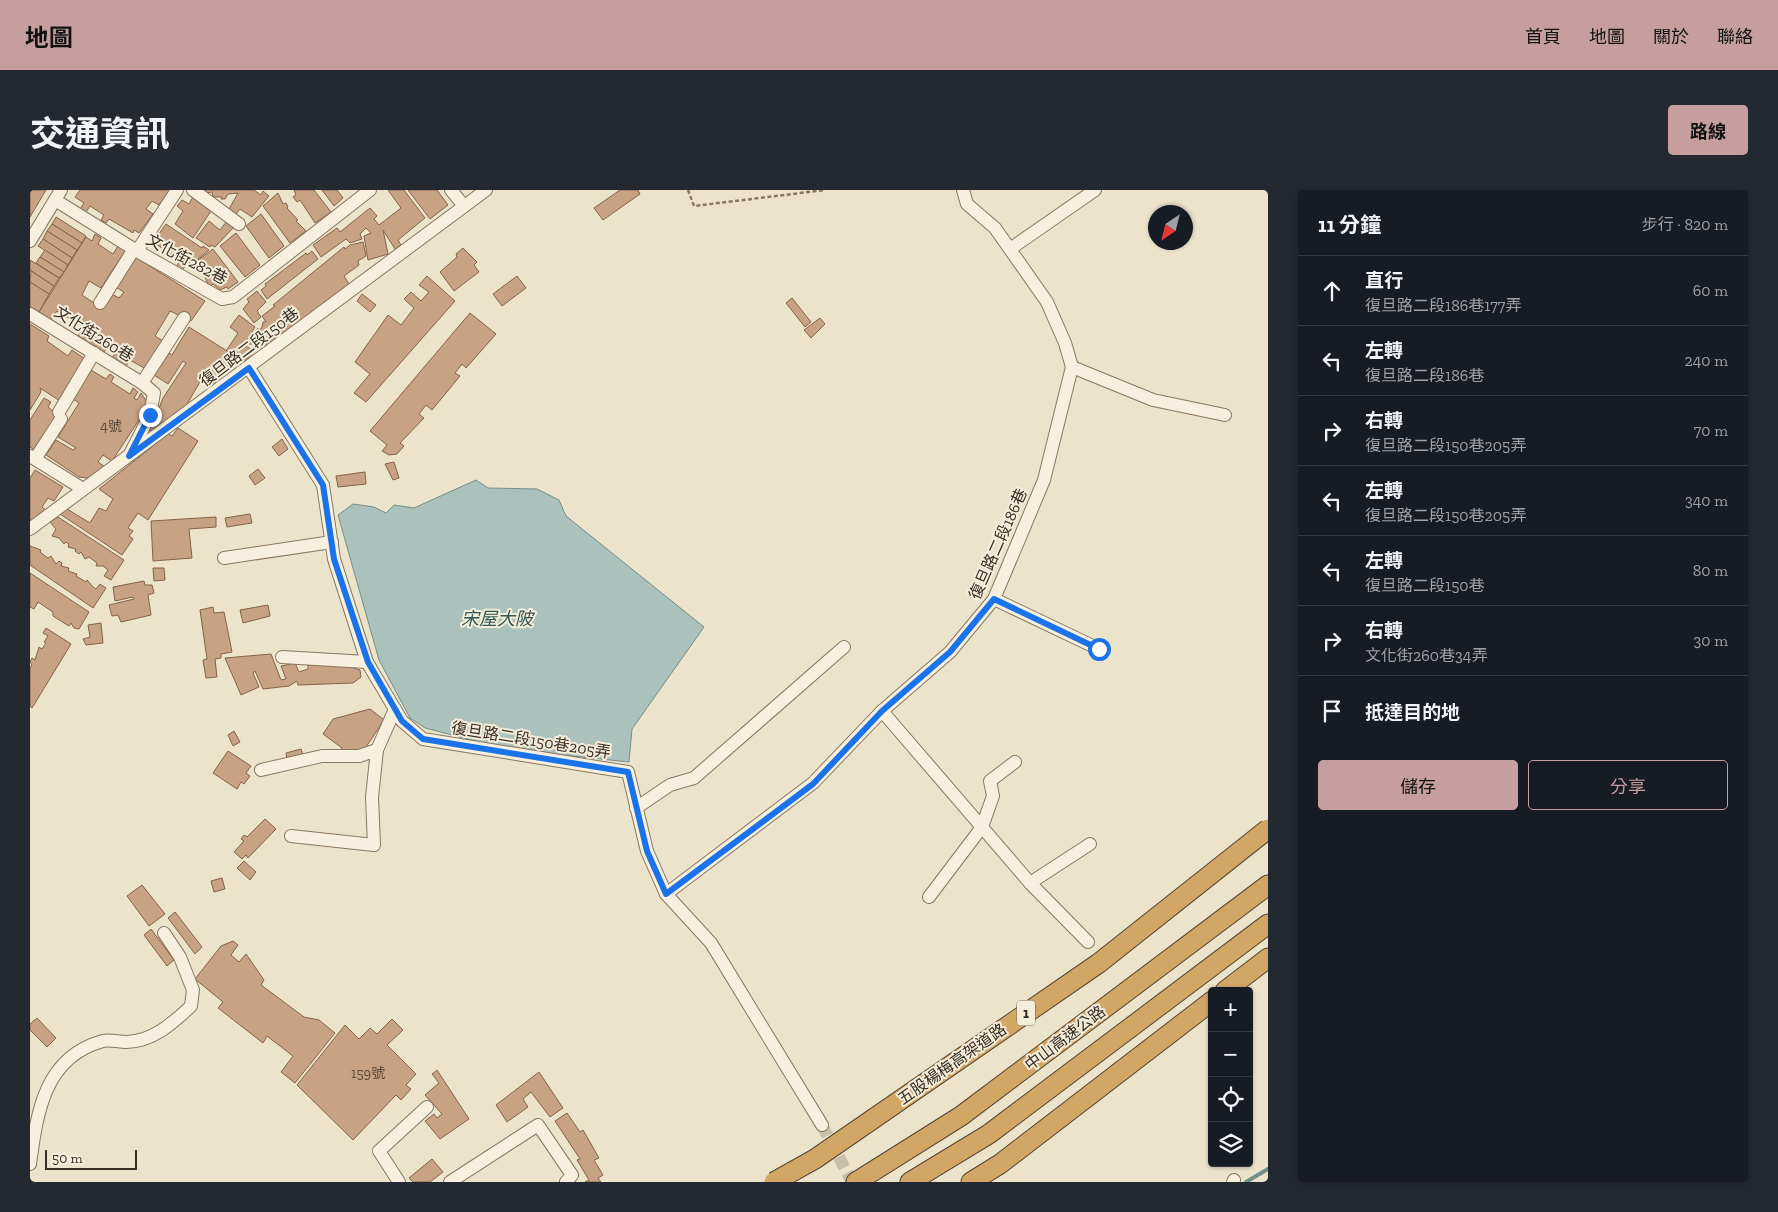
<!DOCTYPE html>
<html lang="zh-TW">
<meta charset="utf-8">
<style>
body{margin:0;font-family:"Zilla Slab","Noto Sans TC",serif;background:#242831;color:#f1f3f6}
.controls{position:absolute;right:15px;bottom:15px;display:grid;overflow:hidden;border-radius:5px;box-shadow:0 1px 4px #0004}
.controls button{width:45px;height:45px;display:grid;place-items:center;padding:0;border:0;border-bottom:1px solid #363941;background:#171b24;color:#f1f3f6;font:25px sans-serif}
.compass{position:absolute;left:1118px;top:15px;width:45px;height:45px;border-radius:50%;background:#171b24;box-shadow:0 1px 4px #0004;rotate:215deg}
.scale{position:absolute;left:15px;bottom:12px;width:92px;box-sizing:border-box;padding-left:5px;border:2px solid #392e22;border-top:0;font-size:14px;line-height:18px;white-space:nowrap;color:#392e22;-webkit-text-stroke:4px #f4edda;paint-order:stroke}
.stop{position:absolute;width:15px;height:15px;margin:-11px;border:4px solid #1a73e8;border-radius:50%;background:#fff}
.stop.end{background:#1a73e8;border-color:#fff;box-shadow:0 1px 5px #0008}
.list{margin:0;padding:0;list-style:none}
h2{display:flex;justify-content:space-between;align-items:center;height:65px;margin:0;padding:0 20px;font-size:21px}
h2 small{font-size:16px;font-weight:400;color:#9ea1a6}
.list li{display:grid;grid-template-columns:32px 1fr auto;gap:15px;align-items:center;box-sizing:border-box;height:70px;padding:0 20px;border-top:1px solid #363941}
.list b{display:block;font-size:19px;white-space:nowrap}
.list p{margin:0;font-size:16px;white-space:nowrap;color:#9ea1a6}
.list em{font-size:16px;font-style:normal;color:#9ea1a6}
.actions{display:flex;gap:10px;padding:15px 20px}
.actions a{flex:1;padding:11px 0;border:1px solid #c69e9f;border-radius:5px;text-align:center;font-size:18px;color:#c69e9f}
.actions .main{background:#c69e9f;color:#111}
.icon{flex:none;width:28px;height:28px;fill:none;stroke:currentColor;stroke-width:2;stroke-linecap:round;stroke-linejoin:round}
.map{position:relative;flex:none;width:1238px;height:992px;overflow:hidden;border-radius:5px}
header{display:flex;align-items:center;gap:30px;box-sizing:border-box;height:70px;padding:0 25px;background:#c69e9f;color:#111}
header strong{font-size:24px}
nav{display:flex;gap:28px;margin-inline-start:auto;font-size:18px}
.intro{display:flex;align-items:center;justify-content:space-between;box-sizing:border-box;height:120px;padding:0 30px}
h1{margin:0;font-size:35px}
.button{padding:12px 22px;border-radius:5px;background:#c69e9f;color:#111;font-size:18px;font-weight:700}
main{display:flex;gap:30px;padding:0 30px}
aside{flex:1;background:#171b24;border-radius:5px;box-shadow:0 1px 4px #0004}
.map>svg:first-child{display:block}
.water{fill:#abc1bb;stroke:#728f89}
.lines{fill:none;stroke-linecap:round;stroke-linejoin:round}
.stream{stroke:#728f89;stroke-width:4}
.building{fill:#c7a284;stroke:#856248}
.minor-tunnel{stroke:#c8bfa9;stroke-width:12;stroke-dasharray:12 6;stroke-linecap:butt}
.minor-casing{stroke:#887660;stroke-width:14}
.highway-casing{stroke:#564534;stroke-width:21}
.path{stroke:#887660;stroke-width:2.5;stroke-dasharray:4 2.5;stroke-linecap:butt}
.minor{stroke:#f7f0de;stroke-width:12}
.highway{stroke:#d2a665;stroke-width:19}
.highway-bridge-casing{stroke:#564534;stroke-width:21;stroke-linecap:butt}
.highway-bridge{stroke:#d2a665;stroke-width:19}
.route{stroke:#1a73e8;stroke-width:6}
.labels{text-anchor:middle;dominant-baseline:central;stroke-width:4;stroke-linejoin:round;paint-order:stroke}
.number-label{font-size:14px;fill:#5c4b3a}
.shield{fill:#f4edda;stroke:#716759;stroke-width:1}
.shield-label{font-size:15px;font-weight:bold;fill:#392e22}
.street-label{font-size:16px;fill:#392e22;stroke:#f4edda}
.water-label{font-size:18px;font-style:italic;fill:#335857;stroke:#f4edda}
</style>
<header>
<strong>地圖</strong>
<nav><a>首頁</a><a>地圖</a><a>關於</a><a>聯絡</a></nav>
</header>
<div class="intro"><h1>交通資訊</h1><a class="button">路線</a></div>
<main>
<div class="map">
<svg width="1238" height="992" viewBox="0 0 1238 992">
<rect width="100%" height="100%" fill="#ece3cb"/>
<!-- water -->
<polygon class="water" points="446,290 458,298 507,299 529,310 536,326 674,437 602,539 599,572 476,559 395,538 380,528 349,470 308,325 323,314 344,317 356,323 364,315 384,318"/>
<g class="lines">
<!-- stream -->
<polyline class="stream" points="1216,992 1238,979"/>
</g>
<!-- building -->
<g class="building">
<polygon points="0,0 16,0 0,27"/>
<polygon points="50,0 140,0 129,15 122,11 116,19 123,24 109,43 104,40 103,43 79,29 76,33 71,30 74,25 60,16 56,22 50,19 54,13 45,7"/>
<polygon points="175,0 224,0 231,5 233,1 239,6 222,27 210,19 206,24 199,19 208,3 198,4 195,9 191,9 192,7 183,7 182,2 176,3"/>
<polygon points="264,0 284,0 301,22 285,33 270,10 267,12 263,7 266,5"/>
<polygon points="292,0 307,0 313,8 304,16"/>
<polygon points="358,0 374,0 395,28 368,50 371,55 365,59 353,40 358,64 338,70 334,46 341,43 336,38 330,44 332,49 320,53 316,49 291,67 283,55 307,38 310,42 340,18 347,26 344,29 349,35 371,18"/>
<polygon points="378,0 407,0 418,15 400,29"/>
<polygon points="590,0 608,0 610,4 573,30 564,18"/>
<polygon points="248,3 253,14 256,13 258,17 257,18 268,30 266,31 276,41 260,53 233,16"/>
<polygon points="163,7 181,21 163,48 145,34 153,21 147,16 152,10 159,14"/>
<polygon points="231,24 254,56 239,68 216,36"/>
<polygon points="26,27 56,46 52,53 22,34"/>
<polygon points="179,31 190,40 197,31 204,37 185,57 181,55 180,57 166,48"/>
<polygon points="22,34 52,53 47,60 17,41"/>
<polygon points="136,34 172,58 173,56 179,60 167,70 162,70 152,80 146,77 150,70 123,52"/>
<polygon points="17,41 47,60 42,68 13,49"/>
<polygon points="206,43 230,75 215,87 190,56"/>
<polygon points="65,44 71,48 68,54 83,64 88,56 95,61 71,98 59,91 52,105 73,119 82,104 89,108 94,102 86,97 104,66 175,111 161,131 140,121 125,146 133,151 114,178 100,170 96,176 82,168 88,159 80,154 74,162 48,146 54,137 27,121 21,130 9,122 56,47 62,51"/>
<polygon points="13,49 42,68 38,75 8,56"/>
<polygon points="333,52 336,66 328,71 329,75 314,86 319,94 231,160 229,154 219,154 223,144 228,138 230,140 232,137 233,132 236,132 232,126 245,116 243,115 314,57 315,59 320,55"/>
<polygon points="433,58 447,72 444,75 449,82 424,101 410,82 427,67 426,64"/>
<polygon points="183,59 208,92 198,99 197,97 190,100 183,94 179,97 175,87 176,86 167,71"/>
<polygon points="15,60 38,75 34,82 10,67"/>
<polygon points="282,61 288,69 237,109 231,100 236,96 235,94 276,63 277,65"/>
<polygon points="10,67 34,82 29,88 6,73"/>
<polygon points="0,70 29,88 24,96 0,80"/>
<polygon points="1,81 24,96 19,104 0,92"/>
<polygon points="397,86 425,111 336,212 324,203 340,184 325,172 358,125 371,135 384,118 374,109 381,102 391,111 399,102 389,95"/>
<polygon points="487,86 496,98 472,116 463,104"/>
<polygon points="0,92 19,104 9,122 0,117"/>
<polygon points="227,101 236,112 227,121 231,127 224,133 213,119 219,112 217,109"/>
<polygon points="332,104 346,115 340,122 327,111"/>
<polygon points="762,108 781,132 775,137 756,113"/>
<polygon points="440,123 466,144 436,178 432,174 425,183 430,186 402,220 396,215 389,224 394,228 370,253 374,256 367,264 359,265 352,261 357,255 340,241"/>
<polygon points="209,125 225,137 214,155 224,161 214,172 196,161 208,143 200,137"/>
<polygon points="790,128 795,134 781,148 774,140"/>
<polygon points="0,134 19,146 17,151 38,166 42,160 55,169 30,211 10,198 11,202 0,220"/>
<polygon points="159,137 205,166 187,193 186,192 181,199 170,192 157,214 160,216 121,244 120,235 127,231 125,229 133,208 156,173 153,171 138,194 124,185 139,163 142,165"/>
<polygon points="61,180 76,189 80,184 84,187 81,192 100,204 103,198 108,202 104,208 107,210 111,203 117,212 113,224 82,271 73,265 68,272 75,277 64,286 57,288 49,287 16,265 26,250 43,260 46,258 28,247 49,213 43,209"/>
<polygon points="14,208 21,212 18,217 28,225 6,261 0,257 0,230"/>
<polygon points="148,238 168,251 118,330 108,323 98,338 103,341 99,346 103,349 92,365 30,324 37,319 60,333 69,318 76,321 83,309 69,299 138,244 142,246"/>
<polygon points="252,249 258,259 249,266 242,257"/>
<polygon points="364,272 369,288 363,290 355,274"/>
<polygon points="228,279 235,288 225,295 219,286"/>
<polygon points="5,280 33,297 24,311 18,308 12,317 16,320 0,333 0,288"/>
<polygon points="335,282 336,294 308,297 306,286"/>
<polygon points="220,324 222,333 197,337 195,328"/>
<polygon points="28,327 94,370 81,390 74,386 78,380 73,376 66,376 67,373 59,367 55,369 51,362 49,364 45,361 46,359 38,357 39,354 36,352 34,354 29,348 22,346 26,339 20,332"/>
<polygon points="186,327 186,337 159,339 162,368 123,371 121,331"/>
<polygon points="0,356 11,360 10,362 18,368 21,366 26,374 29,371 32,373 31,376 39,378 38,381 47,384 46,386 56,392 57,390 63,397 66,399 70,394 76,398 63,418 0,375"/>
<polygon points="123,378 134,378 135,390 124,391"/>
<polygon points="0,383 59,422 49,439 44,438 41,433 39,436 23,426 23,422 8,412 4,419 0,417"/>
<polygon points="114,391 115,395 122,395 124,403 118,405 121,425 91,432 88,425 82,426 79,415 104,409 103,407 85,411 83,397"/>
<polygon points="238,415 240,426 213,433 210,420"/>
<polygon points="183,417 184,423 194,422 202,462 191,464 191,468 185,469 187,487 176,488 173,470 177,469 170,420"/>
<polygon points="71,433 73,453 56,455 53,449 60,447 58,435"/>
<polygon points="16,438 41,454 2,518 0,516 0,478 2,475 0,472 2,468 5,470 9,457 12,459 16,453 14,452 18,446 13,443"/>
<polygon points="241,464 251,490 256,489 251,476 265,473 269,482 278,479 278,474 311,474 330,480 331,487 323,493 268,495 267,491 259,496 233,499 225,481 223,483 229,497 211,505 195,468"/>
<polygon points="340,519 354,530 332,563 311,560 312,558 293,544 303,529"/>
<polygon points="204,541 210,552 203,556 198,545"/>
<polygon points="271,559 273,565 257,569 256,563"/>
<polygon points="198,561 221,576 216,583 220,586 214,594 211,592 207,599 183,583"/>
<polygon points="235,629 246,639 218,668 216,665 212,669 204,662 214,651 211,649 214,645 217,647"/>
<polygon points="214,671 226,682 220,690 207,678"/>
<polygon points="192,688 195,699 184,702 181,691"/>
<polygon points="112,695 135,724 119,736 97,706"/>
<polygon points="145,722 172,757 165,764 138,728"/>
<polygon points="121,739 144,770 137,776 114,745"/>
<polygon points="203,751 208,755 201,765 209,772 216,764 234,790 231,795 274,827 289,830 305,843 265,893 251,882 263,866 237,846 233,853 188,818 193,812 165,789 191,756"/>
<polygon points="7,828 26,848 17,857 0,840 0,834"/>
<polygon points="362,829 373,840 357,855 386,884 376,895 381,899 371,910 366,905 323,950 267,895 315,835 329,849 340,838 347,844"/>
<polygon points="407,880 439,929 410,949 395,931 404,924 407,928 412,924 395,905 409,893 402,884"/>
<polygon points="509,882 533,918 520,927 501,902 493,909 498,917 477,932 466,915"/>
<polygon points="537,923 550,942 553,940 569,968 564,970 573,985 568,988 571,992 555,992 559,990 547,970 550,969 525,931"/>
<polygon points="402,969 413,982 400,992 383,992 379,988"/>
</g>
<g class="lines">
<!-- minor-tunnel -->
<polyline class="minor-tunnel" points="792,935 822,992"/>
<defs>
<g id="minor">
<polyline points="163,0 209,34"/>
<polyline points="421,0 434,16"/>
<polyline points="25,10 107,61 192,109 203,107 340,0"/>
<polyline points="0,51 31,0"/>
<polyline points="980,59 1065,0"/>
<polyline points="107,61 147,0"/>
<polyline points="70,113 104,59"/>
<polyline points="0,124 112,193 124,203 120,225 100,264"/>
<polyline points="1042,177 1123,210 1195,225"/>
<polyline points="219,178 293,295 304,369 337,472 372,531 393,549 598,582 617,661 636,704 681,753 792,935"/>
<polyline points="112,193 154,128"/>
<polyline points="29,222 64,163"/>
<polyline points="0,266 53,299"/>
<polyline points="5,269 31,229"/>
<polyline points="0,339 456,0"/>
<polyline points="194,368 302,352"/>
<polyline points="964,409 1069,459"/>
<polyline points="252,467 337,472"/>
<polyline points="852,521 1000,693 1058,752"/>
<polyline points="231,580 292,566 329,566 347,560"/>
<polyline points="606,618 640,595 664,588 814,457"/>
<polyline points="261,646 344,655 342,607 347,560 365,519"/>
<polyline points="1000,693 1060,654"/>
<polyline points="636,704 783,593 852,521 920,462 964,409 1014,290 1042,177 1035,153 1017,112 965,38 937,14 933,0"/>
<polyline points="899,707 952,637 963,606 960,591 985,572"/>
<path d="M 0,974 C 7,923 14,867 73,851 C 80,849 88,852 96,852 C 122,852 143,833 161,816 L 163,800 L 150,767 L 134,743"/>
<polyline points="369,992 349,961 397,917"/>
<polyline points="420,992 508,935 542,985 536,992"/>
<polyline points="1203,992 1204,990"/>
</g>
<g id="highway">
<polyline points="1195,801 1238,768"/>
<polyline points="826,992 931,926 1238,695"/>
<polyline points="880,992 959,944 1238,734"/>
<polyline points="941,992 970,974 1182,811"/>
</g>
</defs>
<!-- minor casing -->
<use href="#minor" class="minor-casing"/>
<!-- highway casing -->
<use href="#highway" class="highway-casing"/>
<!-- path -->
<polyline class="path" points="658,0 664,16 795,0"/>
<!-- minor -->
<use href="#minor" class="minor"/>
<!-- highway -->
<use href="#highway" class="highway"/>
<defs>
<polyline id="highway-bridge" points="744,992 785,969 1069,773 1238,639"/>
</defs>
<!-- highway-bridge casing -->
<use href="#highway-bridge" class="highway-bridge-casing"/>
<!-- highway-bridge -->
<use href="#highway-bridge" class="highway-bridge"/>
</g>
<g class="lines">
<!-- route -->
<polyline class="route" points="120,225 99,266 219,178 293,295 304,369 338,472 372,531 393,549 598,582 617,661 636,704 783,594 852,521 920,462 964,409 1069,459"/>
</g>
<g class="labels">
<!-- number labels -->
<g class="number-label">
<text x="81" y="236">4號</text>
<text x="338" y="883">159號</text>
</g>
<!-- shield labels -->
<rect class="shield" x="987" y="810.5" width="18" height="25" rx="4"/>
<g class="shield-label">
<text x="996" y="823">1</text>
</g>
<!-- street labels -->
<g class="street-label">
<text transform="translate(157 69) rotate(28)">文化街282巷</text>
<text transform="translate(64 144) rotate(32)">文化街260巷</text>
<text transform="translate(219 157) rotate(-37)">復旦路二段150巷</text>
<text transform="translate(968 354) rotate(-66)">復旦路二段186巷</text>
<text transform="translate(501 550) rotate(9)">復旦路二段150巷205弄</text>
<text transform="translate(1035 848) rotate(-37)">中山高速公路</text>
<text transform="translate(922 874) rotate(-35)">五股楊梅高架道路</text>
</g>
<!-- water labels -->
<g class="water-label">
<text x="467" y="429">宋屋大陂</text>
</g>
</g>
</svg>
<div class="controls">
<button>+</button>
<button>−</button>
<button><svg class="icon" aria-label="locate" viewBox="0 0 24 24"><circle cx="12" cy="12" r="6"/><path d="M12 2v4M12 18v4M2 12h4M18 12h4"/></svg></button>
<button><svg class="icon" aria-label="layers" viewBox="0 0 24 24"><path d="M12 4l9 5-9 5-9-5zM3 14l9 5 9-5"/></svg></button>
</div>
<svg class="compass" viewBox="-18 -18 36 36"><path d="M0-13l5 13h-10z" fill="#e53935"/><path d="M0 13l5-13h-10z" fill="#9ea1a6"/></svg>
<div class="scale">50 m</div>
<div class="stop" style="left:1069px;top:459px"></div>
<div class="stop end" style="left:120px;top:225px"></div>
</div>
<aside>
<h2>11 分鐘<small>步行 · 820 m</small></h2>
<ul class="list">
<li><svg class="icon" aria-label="ahead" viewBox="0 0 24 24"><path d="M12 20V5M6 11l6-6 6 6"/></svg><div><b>直行</b><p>復旦路二段186巷177弄</p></div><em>60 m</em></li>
<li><svg class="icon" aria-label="left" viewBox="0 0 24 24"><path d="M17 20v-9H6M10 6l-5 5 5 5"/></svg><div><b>左轉</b><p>復旦路二段186巷</p></div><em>240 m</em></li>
<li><svg class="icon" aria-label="right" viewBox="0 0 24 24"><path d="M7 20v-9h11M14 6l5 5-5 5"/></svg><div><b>右轉</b><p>復旦路二段150巷205弄</p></div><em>70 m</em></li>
<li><svg class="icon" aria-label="left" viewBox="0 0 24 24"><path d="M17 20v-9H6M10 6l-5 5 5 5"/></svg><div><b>左轉</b><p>復旦路二段150巷205弄</p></div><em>340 m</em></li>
<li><svg class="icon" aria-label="left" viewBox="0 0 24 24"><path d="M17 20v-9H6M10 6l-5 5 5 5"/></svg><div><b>左轉</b><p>復旦路二段150巷</p></div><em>80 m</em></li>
<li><svg class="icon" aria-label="right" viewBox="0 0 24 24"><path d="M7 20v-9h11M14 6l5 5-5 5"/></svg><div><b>右轉</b><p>文化街260巷34弄</p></div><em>30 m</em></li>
<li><svg class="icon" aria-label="arrive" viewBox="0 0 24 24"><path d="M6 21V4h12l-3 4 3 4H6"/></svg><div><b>抵達目的地</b></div></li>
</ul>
<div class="actions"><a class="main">儲存</a><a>分享</a></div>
</aside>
</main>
